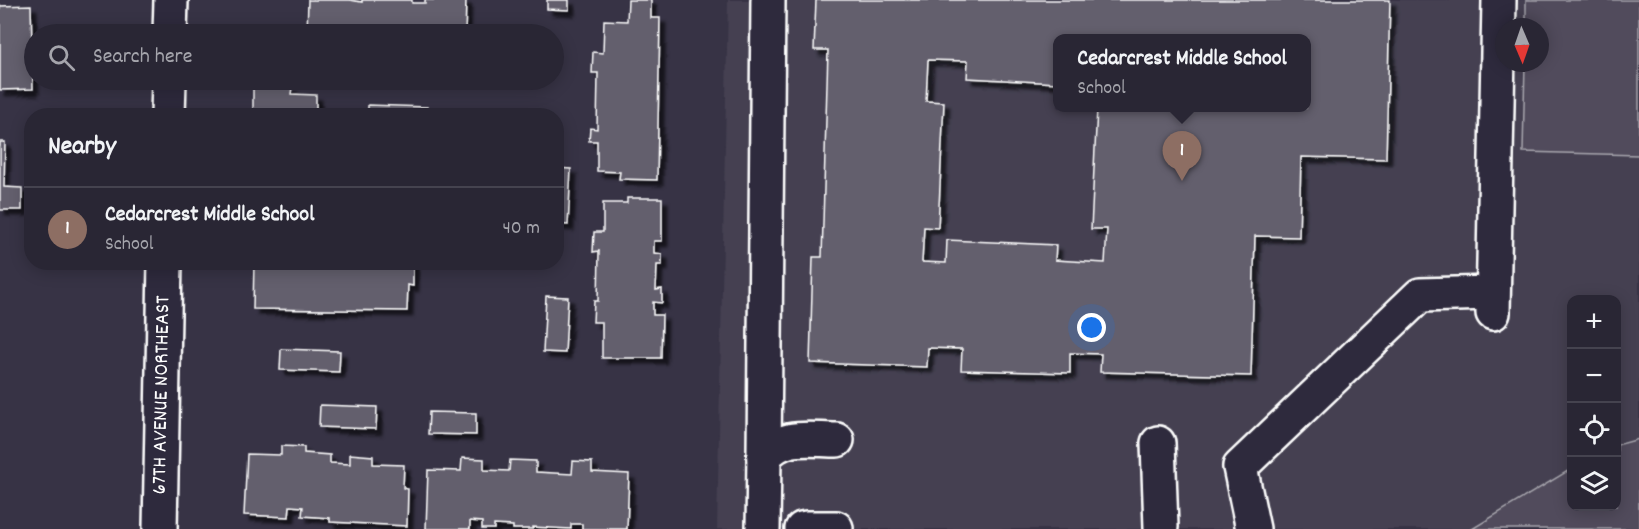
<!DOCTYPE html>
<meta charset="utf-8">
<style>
body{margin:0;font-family:Dekko,sans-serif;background:#353240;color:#f1f3f6}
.controls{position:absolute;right:18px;bottom:18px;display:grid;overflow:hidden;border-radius:12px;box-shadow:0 3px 15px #0003}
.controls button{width:54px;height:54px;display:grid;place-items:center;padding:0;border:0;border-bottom:2px solid #45434f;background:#292634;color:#f1f3f6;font:30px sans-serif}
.compass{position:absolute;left:1495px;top:18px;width:54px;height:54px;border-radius:50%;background:#292634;box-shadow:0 3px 15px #0003;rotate:178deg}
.you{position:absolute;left:1092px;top:328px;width:21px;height:21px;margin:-15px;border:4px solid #fff;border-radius:50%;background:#1a73e8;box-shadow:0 0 0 9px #1a73e833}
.badge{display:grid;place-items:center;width:39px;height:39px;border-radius:50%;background:#db2777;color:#fff;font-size:20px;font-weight:700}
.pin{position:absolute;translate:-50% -50px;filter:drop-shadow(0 2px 3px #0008)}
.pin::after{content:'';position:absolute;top:32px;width:21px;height:18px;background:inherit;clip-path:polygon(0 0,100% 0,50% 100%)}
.popup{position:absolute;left:1053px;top:34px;width:258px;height:78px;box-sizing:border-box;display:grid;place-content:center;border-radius:12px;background:#292634;filter:drop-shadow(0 2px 4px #0005);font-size:20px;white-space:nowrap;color:#a5a5ac}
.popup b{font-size:22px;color:#f1f3f6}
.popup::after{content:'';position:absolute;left:50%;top:100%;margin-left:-12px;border:12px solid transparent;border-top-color:#292634}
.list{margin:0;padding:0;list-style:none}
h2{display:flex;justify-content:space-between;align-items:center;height:78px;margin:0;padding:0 24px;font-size:26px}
h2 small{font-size:20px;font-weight:400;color:#a5a5ac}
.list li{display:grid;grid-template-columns:39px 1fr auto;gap:18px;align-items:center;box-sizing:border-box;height:84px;padding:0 24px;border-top:2px solid #45434f}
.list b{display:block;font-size:22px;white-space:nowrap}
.list p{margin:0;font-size:20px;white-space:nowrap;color:#a5a5ac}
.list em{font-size:20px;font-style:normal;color:#a5a5ac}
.icon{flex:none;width:33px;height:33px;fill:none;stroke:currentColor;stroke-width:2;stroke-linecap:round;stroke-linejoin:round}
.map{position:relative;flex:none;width:1639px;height:529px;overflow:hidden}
.search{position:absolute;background:#292634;box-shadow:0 3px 15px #0003;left:24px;top:24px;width:540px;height:66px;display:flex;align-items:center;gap:15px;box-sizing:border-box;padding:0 21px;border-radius:33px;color:#a5a5ac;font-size:22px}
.panel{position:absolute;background:#292634;box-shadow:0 3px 15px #0003;left:24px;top:108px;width:540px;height:162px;border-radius:24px}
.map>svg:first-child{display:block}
.built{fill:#444051;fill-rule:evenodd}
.green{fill:#514c5c;stroke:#a8a6ae;stroke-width:1.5}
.building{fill:#635f6d;stroke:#fff;stroke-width:1.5;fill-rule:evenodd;filter:url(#shadow)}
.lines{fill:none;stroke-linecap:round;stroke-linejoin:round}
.minor-casing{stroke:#fff;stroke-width:38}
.major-casing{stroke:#fff;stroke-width:38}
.minor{stroke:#2f2a3d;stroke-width:33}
.major{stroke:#2f2a3d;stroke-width:33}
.labels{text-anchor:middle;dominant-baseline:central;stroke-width:4.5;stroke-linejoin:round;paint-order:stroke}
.street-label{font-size:21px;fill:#fff;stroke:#2f2a3d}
</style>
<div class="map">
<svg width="1639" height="529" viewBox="0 0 1639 529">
<defs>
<filter id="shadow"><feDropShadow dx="5.5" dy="5.5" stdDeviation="1.5" flood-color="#0009"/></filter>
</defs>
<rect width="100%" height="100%" fill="#373345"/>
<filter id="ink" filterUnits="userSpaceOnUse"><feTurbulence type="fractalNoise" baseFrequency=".0167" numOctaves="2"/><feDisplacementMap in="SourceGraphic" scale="12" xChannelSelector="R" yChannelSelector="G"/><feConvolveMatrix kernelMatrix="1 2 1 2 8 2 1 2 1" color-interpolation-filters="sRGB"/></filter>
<g filter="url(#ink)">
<!-- built -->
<path class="built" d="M 728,0 L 1639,0 L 1639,439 L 1617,445 L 1616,300 L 1572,300 L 1571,469 L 1472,529 L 717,529 ZM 1504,27 L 1540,27 L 1540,63 L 1504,63 ZM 1058,39 L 1306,39 L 1306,108 L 1058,108 Z"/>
<!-- green -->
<g class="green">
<polygon points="1526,0 1639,0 1639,155 1523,152 1525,63 1540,63 1540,27 1526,27"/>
<polygon points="1639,439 1639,529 1472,529 1571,469 1572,506 1616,506 1617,445"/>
</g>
<!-- building -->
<g class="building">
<polygon points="308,0 350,0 362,2 362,0 412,0 412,3 425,3 425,0 466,0 465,34 307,34"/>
<polygon points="547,0 569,0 569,10 547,9"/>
<polygon points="628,0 651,0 651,18 660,18 657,180 619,179 620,172 597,171 597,141 589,141 590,128 597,129 598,73 592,73 593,52 603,53 604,20 627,21"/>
<path d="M 816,0 L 1390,0 L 1386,159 L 1301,157 L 1299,237 L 1255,236 L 1251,376 L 1100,372 L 1101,354 L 1070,353 L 1070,373 L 961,370 L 962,349 L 928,348 L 927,367 L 810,363 L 813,257 L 822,257 L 828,50 L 814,50 ZM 1058,39 L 1306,39 L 1306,108 L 1097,108 L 1091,229 L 1107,229 L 1105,263 L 1055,260 L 1056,245 L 947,240 L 946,263 L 922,262 L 924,227 L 938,228 L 944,102 L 926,101 L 928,60 L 968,61 L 967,78 L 1058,83 Z"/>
<polygon points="31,5 33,89 0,90 0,6"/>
<polygon points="253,86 292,87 291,94 316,95 316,116 253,116"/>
<polygon points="368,105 427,107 426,116 368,116"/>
<polygon points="0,142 5,142 4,187 22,188 22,210 0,210"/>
<polygon points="556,168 571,169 568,225 556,224"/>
<polygon points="627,198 662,198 662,241 654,241 654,253 662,254 662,265 657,265 656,290 662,289 662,303 653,302 653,315 662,315 661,358 602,358 602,322 593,322 594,301 598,301 599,251 593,252 594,232 603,232 603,203 627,203"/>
<polygon points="254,262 413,262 413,286 408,285 407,311 253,309"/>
<polygon points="546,296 568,297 565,353 543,352"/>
<polygon points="281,349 340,351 339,372 280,370"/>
<polygon points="320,405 377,407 376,429 319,427"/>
<polygon points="429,412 476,413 476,435 428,434"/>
<polygon points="281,446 304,447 304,453 330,455 330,463 350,464 350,454 373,456 373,464 404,465 403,488 408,489 407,526 330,522 330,518 302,516 303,507 290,506 289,517 244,515 247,454 281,455"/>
<polygon points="462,458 484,459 484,470 509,471 510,460 536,461 536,472 572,474 573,461 592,462 592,472 629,474 627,529 582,529 582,524 571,524 571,529 533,527 533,529 513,529 513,526 494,525 494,529 482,529 482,522 470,521 470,529 426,529 428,470 461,471"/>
</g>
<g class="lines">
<defs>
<g id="minor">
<polyline points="1493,313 1499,0"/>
<polyline points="1158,443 1161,527"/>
<polyline points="764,457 768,0"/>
<path d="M 763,529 L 764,457 C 782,433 810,440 837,440"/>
<polyline points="802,529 807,528 836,528"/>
<polyline points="1253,529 1240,467 1420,295 1492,293"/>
</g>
<g id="major">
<polyline points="170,34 171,0"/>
<polyline points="168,116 169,80"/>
<path id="s1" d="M 160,529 L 165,262"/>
</g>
</defs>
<!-- minor casing -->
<use href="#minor" class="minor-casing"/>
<!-- major casing -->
<use href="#major" class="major-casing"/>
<!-- minor -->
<use href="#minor" class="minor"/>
<!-- major -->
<use href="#major" class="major"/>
</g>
</g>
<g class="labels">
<!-- street labels -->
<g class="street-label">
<text stroke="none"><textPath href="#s1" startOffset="134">67TH AVENUE NORTHEAST</textPath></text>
</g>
</g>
</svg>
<div class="controls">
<button>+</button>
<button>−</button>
<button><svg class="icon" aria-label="locate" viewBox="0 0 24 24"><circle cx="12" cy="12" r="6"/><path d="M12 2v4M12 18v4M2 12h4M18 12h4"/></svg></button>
<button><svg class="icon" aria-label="layers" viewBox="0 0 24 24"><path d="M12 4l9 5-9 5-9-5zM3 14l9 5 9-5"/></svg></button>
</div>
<svg class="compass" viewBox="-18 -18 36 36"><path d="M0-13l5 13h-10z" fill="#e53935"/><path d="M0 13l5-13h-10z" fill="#a5a5ac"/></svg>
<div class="you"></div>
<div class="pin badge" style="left:1182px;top:181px;background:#8d6e63">1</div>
<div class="popup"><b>Cedarcrest Middle School</b>School</div>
<div class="search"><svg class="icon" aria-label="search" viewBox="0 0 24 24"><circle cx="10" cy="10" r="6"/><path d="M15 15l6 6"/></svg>Search here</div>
<section class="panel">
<h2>Nearby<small></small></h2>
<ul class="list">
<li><span class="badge" style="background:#8d6e63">1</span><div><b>Cedarcrest Middle School</b><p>School</p></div><em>40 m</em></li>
</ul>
</section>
</div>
